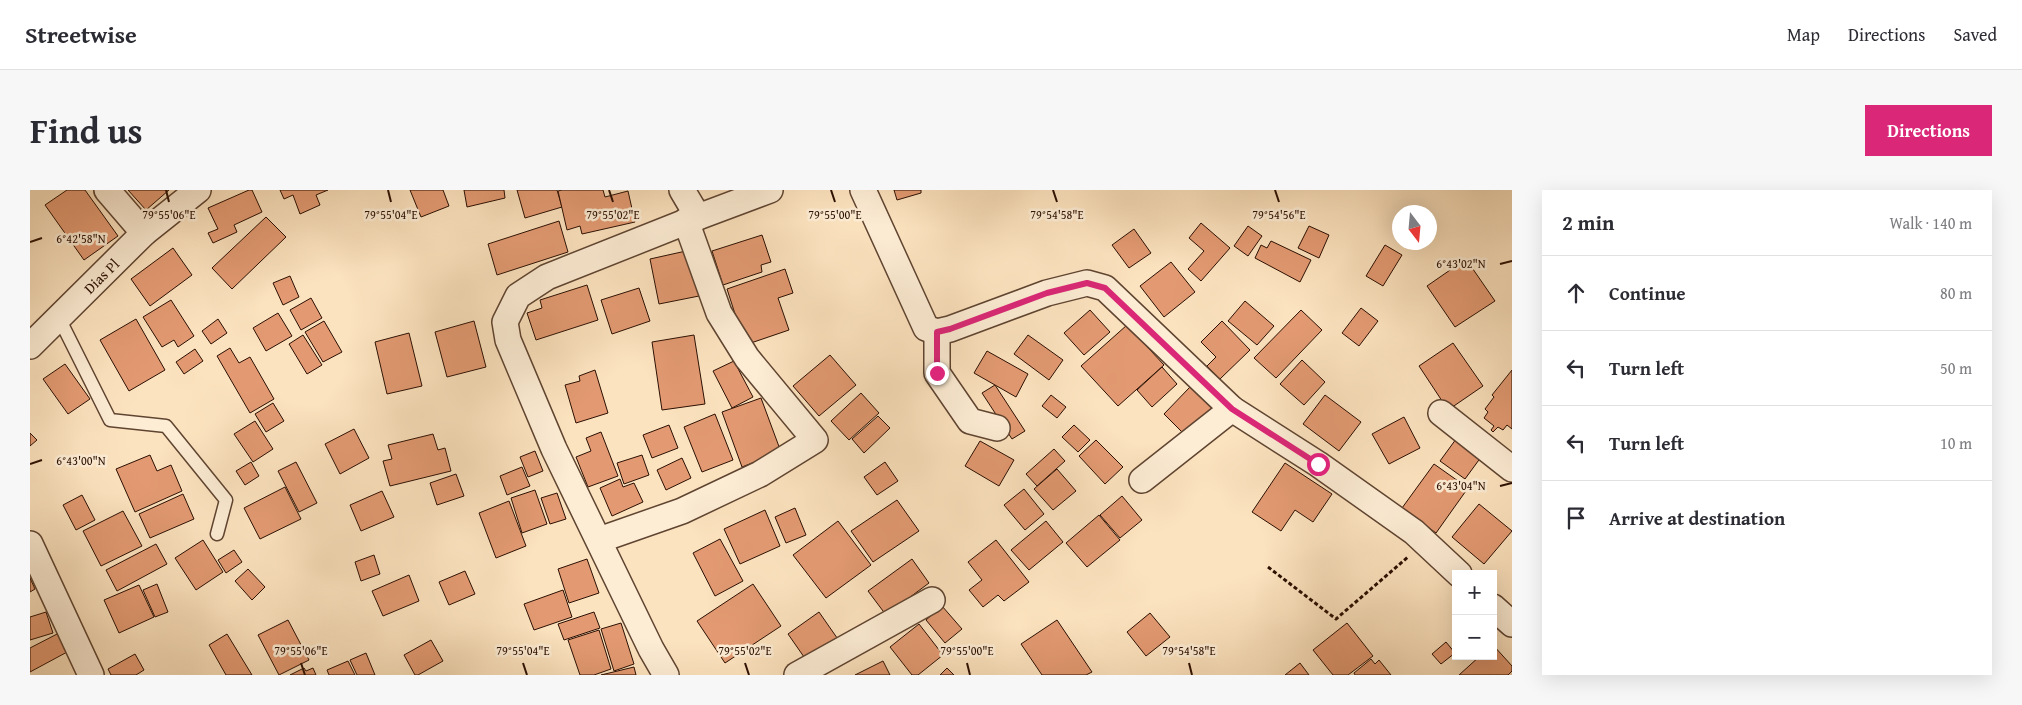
<!DOCTYPE html>
<meta charset="utf-8">
<style>
body{margin:0;font-family:"Gentium Book Plus",serif;background:#f7f7f7;color:#2b2b33}
.controls{position:absolute;right:15px;bottom:15px;display:grid;overflow:hidden;border-radius:0px;box-shadow:0 5px 20px #0002}
.controls button{width:45px;height:45px;display:grid;place-items:center;padding:0;border:0;border-bottom:1px solid #e1e1e2;background:#fff;color:#2b2b33;font:25px sans-serif}
.compass{position:absolute;left:1362px;top:15px;width:45px;height:45px;border-radius:50%;background:#fff;box-shadow:0 5px 20px #0002;rotate:164deg}
.stop{position:absolute;width:15px;height:15px;margin:-11px;border:4px solid #db2777;border-radius:50%;background:#fff}
.stop.end{background:#db2777;border-color:#fff;box-shadow:0 1px 5px #0008}
.list{margin:0;padding:0;list-style:none}
h2{display:flex;justify-content:space-between;align-items:center;height:65px;margin:0;padding:0 20px;font-size:21px}
h2 small{font-size:16px;font-weight:400;color:#7c7c81}
.list li{display:grid;grid-template-columns:32px 1fr auto;gap:15px;align-items:center;box-sizing:border-box;height:75px;padding:0 20px;border-top:1px solid #e1e1e2}
.list b{display:block;font-size:19px;white-space:nowrap}
.list em{font-size:16px;font-style:normal;color:#7c7c81}
.icon{flex:none;width:28px;height:28px;fill:none;stroke:currentColor;stroke-width:2;stroke-linecap:round;stroke-linejoin:round}
.map{position:relative;flex:none;width:1482px;height:485px;overflow:hidden;border-radius:0px}
header{display:flex;align-items:center;gap:30px;box-sizing:border-box;height:70px;padding:0 25px;background:#fff;border-bottom:1px solid #e1e1e2}
header strong{font-size:24px}
nav{display:flex;gap:28px;margin-inline-start:auto;font-size:18px}
.intro{display:flex;align-items:center;justify-content:space-between;box-sizing:border-box;height:120px;padding:0 30px}
h1{margin:0;font-size:35px}
.button{padding:12px 22px;border-radius:0px;background:#db2777;color:#fff;font-size:18px;font-weight:700}
main{display:flex;gap:30px;padding:0 30px}
aside{flex:1;background:#fff;border-radius:0px;box-shadow:0 5px 20px #0002}
.map>svg:first-child{display:block}
.building{fill:#e39a72;stroke:#2b0f02}
.lines{fill:none;stroke-linecap:round;stroke-linejoin:round}
.service-casing{stroke:#5f4431;stroke-width:15}
.minor-casing{stroke:#5f4431;stroke-width:28}
.path{stroke:#2b0f02;stroke-width:3;stroke-dasharray:4 2.5;stroke-linecap:butt}
.service{stroke:#fdedd5;stroke-width:12}
.minor{stroke:#fdedd5;stroke-width:25}
.route{stroke:#db2777;stroke-width:6}
.ticks{fill:none;stroke:#2b0f02;stroke-width:2}
.labels{text-anchor:middle;dominant-baseline:central;stroke-width:5;stroke-linejoin:round;paint-order:stroke}
.street-label{font-size:15px;fill:#2b0f02;stroke:#fdedd5}
.ticks-label{font-size:12px;text-anchor:middle;fill:#2b0f02;stroke:#fdedd5;stroke-width:5;stroke-linejoin:round;paint-order:stroke}
</style>
<header>
<strong>Streetwise</strong>
<nav><a>Map</a><a>Directions</a><a>Saved</a></nav>
</header>
<div class="intro"><h1>Find us</h1><a class="button">Directions</a></div>
<main>
<div class="map">
<svg width="1482" height="485" viewBox="0 0 1482 485">
<rect width="100%" height="100%" fill="#fce3bf"/>
<filter id="stains"><feTurbulence type="fractalNoise" baseFrequency=".004" numOctaves="4"/><feColorMatrix values="0 0 0 0 .2 0 0 0 0 .09 0 0 0 0 .02 0 0 0 .5 -.17"/></filter>
<radialGradient id="worn" r=".72"><stop offset=".6" stop-color="#630" stop-opacity="0"/><stop offset="1" stop-color="#630" stop-opacity=".3"/></radialGradient>
<!-- building -->
<g class="building">
<polygon points="37,0 55,0 88,46 54,70 15,15"/>
<polygon points="98,0 139,0 116,20"/>
<polygon points="219,0 222,0 232,22 204,35 207,42 183,53 178,43 188,39 178,18"/>
<polygon points="250,0 298,0 286,5 290,15 270,24 263,5 254,9"/>
<polygon points="380,0 413,0 419,16 391,27"/>
<polygon points="434,0 474,0 475,8 437,17"/>
<polygon points="487,0 527,0 532,17 495,28"/>
<polygon points="532,0 573,0 575,7 598,1 605,32 552,44 550,36 537,40 528,1"/>
<polygon points="864,0 891,0 891,3 867,10"/>
<polygon points="236,27 256,47 202,99 182,78"/>
<polygon points="529,31 538,62 467,85 458,54"/>
<polygon points="1171,33 1200,58 1171,91 1158,79 1174,61 1159,48"/>
<polygon points="1218,36 1232,46 1218,66 1204,56"/>
<polygon points="1279,36 1299,45 1289,68 1268,58"/>
<polygon points="1104,39 1121,63 1099,78 1082,55"/>
<polygon points="732,45 741,72 731,75 732,82 693,95 682,61"/>
<polygon points="1241,51 1281,70 1270,92 1225,68 1231,55 1237,58"/>
<polygon points="1355,55 1372,65 1353,96 1336,86"/>
<polygon points="143,58 162,85 120,116 101,89"/>
<polygon points="656,61 662,86 670,85 674,105 629,114 620,69"/>
<polygon points="1436,69 1465,111 1425,137 1397,96"/>
<polygon points="1141,72 1165,102 1134,127 1110,96"/>
<polygon points="755,79 763,103 748,108 759,140 715,155 697,99"/>
<polygon points="260,86 269,107 253,115 243,93"/>
<polygon points="557,95 568,130 506,150 497,123 512,118 510,110"/>
<polygon points="609,98 620,131 582,144 571,110"/>
<polygon points="281,108 292,128 271,140 260,120"/>
<polygon points="141,110 164,146 148,157 144,150 132,157 113,127"/>
<polygon points="1215,111 1244,136 1227,155 1198,131"/>
<polygon points="1331,118 1348,131 1329,156 1312,143"/>
<polygon points="1060,120 1080,142 1054,165 1034,143"/>
<polygon points="1271,120 1292,140 1246,188 1224,168"/>
<polygon points="248,123 262,146 236,161 223,138"/>
<polygon points="106,129 135,180 99,201 70,150"/>
<polygon points="188,129 197,143 181,154 172,141"/>
<polygon points="294,131 312,162 293,172 275,142"/>
<polygon points="444,131 456,177 417,187 405,142"/>
<polygon points="1192,131 1220,160 1190,189 1177,176 1186,167 1171,152"/>
<polygon points="1097,135 1134,175 1088,216 1051,176"/>
<polygon points="379,143 392,196 357,204 345,152"/>
<polygon points="273,145 292,175 277,184 259,154"/>
<polygon points="664,145 675,214 632,220 622,152"/>
<polygon points="998,145 1033,170 1019,190 984,164"/>
<polygon points="1423,153 1453,196 1418,220 1389,176"/>
<polygon points="200,158 209,173 220,167 244,209 220,223 187,166"/>
<polygon points="165,159 173,171 154,184 146,172"/>
<polygon points="957,161 998,184 986,207 944,183"/>
<polygon points="800,165 826,195 789,226 763,196"/>
<polygon points="1272,170 1295,192 1274,215 1250,194"/>
<polygon points="704,171 723,207 702,218 683,181"/>
<polygon points="35,174 60,209 38,224 13,189"/>
<polygon points="1132,177 1147,194 1122,217 1107,200"/>
<polygon points="565,180 578,223 546,233 535,195 550,191 549,186"/>
<polygon points="1482,180 1482,239 1477,235 1473,240 1468,237 1463,242 1461,240 1464,236 1454,228 1458,222 1455,219 1464,207 1462,205"/>
<polygon points="965,195 995,241 982,249 952,203"/>
<polygon points="1160,197 1185,221 1158,248 1134,224"/>
<polygon points="831,203 849,223 819,250 801,231"/>
<polygon points="1021,205 1036,217 1027,228 1012,216"/>
<polygon points="1295,205 1331,232 1309,261 1273,234"/>
<polygon points="731,208 751,262 712,277 692,222"/>
<polygon points="243,213 254,231 236,242 225,224"/>
<polygon points="685,224 703,270 672,282 654,237"/>
<polygon points="848,226 860,238 834,263 822,249"/>
<polygon points="1374,227 1390,258 1359,274 1342,244"/>
<polygon points="225,231 243,259 223,272 204,244"/>
<polygon points="639,235 648,258 622,268 613,245"/>
<polygon points="1044,235 1060,250 1048,262 1032,247"/>
<polygon points="324,239 339,268 310,284 295,254"/>
<polygon points="571,242 588,286 558,297 546,267 561,261 556,248"/>
<polygon points="0,243 7,250 0,256"/>
<polygon points="403,244 408,260 415,258 421,281 360,296 353,271 362,269 358,255"/>
<polygon points="1429,245 1454,263 1435,289 1410,271"/>
<polygon points="1066,250 1093,277 1075,294 1049,266"/>
<polygon points="950,251 984,270 969,296 935,276"/>
<polygon points="1024,259 1035,271 1007,296 996,284"/>
<polygon points="505,261 513,281 498,287 490,267"/>
<polygon points="120,265 127,281 141,275 152,301 105,322 86,279"/>
<polygon points="612,265 619,285 594,294 587,273"/>
<polygon points="652,268 661,288 636,300 627,280"/>
<polygon points="221,272 229,286 215,295 206,281"/>
<polygon points="266,272 287,313 269,322 248,281"/>
<polygon points="855,272 868,291 847,305 834,287"/>
<polygon points="1255,273 1302,304 1283,332 1265,320 1251,341 1222,322"/>
<polygon points="1404,274 1438,298 1406,343 1372,318"/>
<polygon points="492,277 500,296 477,305 470,286"/>
<polygon points="1027,279 1046,301 1023,320 1004,299"/>
<polygon points="426,284 434,306 407,315 400,293"/>
<polygon points="590,289 593,297 604,293 613,312 582,326 570,298"/>
<polygon points="255,297 271,329 230,349 214,318"/>
<polygon points="994,299 1014,324 995,340 974,315"/>
<polygon points="505,300 517,334 492,343 481,308"/>
<polygon points="352,301 364,327 331,341 320,315"/>
<polygon points="527,303 536,329 520,334 511,308"/>
<polygon points="153,304 164,329 120,348 109,324"/>
<polygon points="52,305 65,330 46,340 33,315"/>
<polygon points="1092,306 1112,330 1090,348 1070,325"/>
<polygon points="867,310 889,341 843,372 821,341"/>
<polygon points="479,311 496,356 466,368 449,323"/>
<polygon points="1449,314 1482,341 1454,374 1422,347"/>
<polygon points="765,318 776,345 756,353 745,327"/>
<polygon points="735,320 750,356 710,374 694,339"/>
<polygon points="93,321 112,356 71,376 53,341"/>
<polygon points="1069,325 1090,350 1057,377 1036,353"/>
<polygon points="808,331 841,375 796,408 763,365"/>
<polygon points="1016,331 1033,352 999,380 981,360"/>
<polygon points="690,349 713,391 685,406 663,363"/>
<polygon points="173,350 193,382 166,400 145,368"/>
<polygon points="966,350 999,392 974,411 968,405 953,417 939,400 952,390 938,372"/>
<polygon points="126,354 137,374 87,401 76,380"/>
<polygon points="204,360 212,372 196,383 188,370"/>
<polygon points="344,365 350,384 331,391 325,372"/>
<polygon points="557,369 569,403 539,413 528,379"/>
<polygon points="882,369 899,393 856,425 838,401"/>
<polygon points="218,379 235,397 222,410 205,391"/>
<polygon points="435,381 445,404 419,415 409,392"/>
<polygon points="379,385 389,411 353,426 342,401"/>
<polygon points="0,388 5,399 0,402"/>
<polygon points="127,394 138,422 125,427 113,400"/>
<polygon points="723,394 751,436 695,473 667,431"/>
<polygon points="109,395 124,427 89,443 74,410"/>
<polygon points="533,400 542,427 504,440 494,414"/>
<polygon points="912,416 932,439 915,453 896,430"/>
<polygon points="16,422 23,443 0,450 0,427"/>
<polygon points="564,422 570,438 534,450 528,434"/>
<polygon points="789,422 812,455 781,477 758,444"/>
<polygon points="1120,423 1140,447 1116,466 1097,442"/>
<polygon points="258,430 279,470 249,485 228,445"/>
<polygon points="1027,430 1062,482 1056,485 1012,485 991,454"/>
<polygon points="591,433 604,474 584,481 571,439"/>
<polygon points="1317,433 1343,466 1318,485 1303,485 1283,460"/>
<polygon points="889,434 913,465 888,485 882,485 860,457"/>
<polygon points="569,440 581,479 564,485 550,485 538,450"/>
<polygon points="29,443 39,461 0,482 0,458"/>
<polygon points="197,444 222,485 196,485 179,455"/>
<polygon points="401,450 413,471 388,485 385,485 374,465"/>
<polygon points="1416,452 1425,463 1411,474 1402,464"/>
<polygon points="1463,455 1482,476 1482,481 1478,485 1429,485 1450,466 1463,466"/>
<polygon points="336,463 345,485 327,485 320,470"/>
<polygon points="105,464 114,480 106,485 81,485 78,479"/>
<polygon points="1341,469 1345,474 1349,470 1361,485 1325,485 1324,483"/>
<polygon points="318,471 325,485 299,485 297,480"/>
<polygon points="853,471 860,485 825,485"/>
<polygon points="1270,473 1279,485 1255,485"/>
<polygon points="604,477 606,485 571,485"/>
<polygon points="274,478 276,481 283,478 286,485 260,485"/>
<polygon points="917,478 924,485 910,485"/>
</g>
<g class="lines">
<defs>
<polyline id="service" points="28,126 80,230 136,236 196,310 187,344"/>
<g id="minor">
<polyline points="77,0 114,43"/>
<polyline points="652,0 668,27"/>
<polyline points="833,0 896,138 907,142 920,139 1017,103 1057,93 1075,98 1202,219 1288,274 1384,342 1429,384"/>
<polyline points="907,142 907,183 940,231 967,238"/>
<path id="s1" d="M 0,156 L 114,43 L 168,0"/>
<polyline points="1411,223 1482,279"/>
<polyline points="1112,290 1202,219"/>
<polyline points="569,350 652,321 730,284 785,250 717,168 689,123 656,31"/>
<polyline points="0,354 61,485"/>
<polyline points="1463,417 1482,434"/>
<polyline points="636,485 621,459 524,259 478,150 475,132 488,106 517,87 668,27 740,0"/>
<polyline points="767,485 902,410"/>
</g>
</defs>
<!-- service casing -->
<use href="#service" class="service-casing"/>
<!-- minor casing -->
<use href="#minor" class="minor-casing"/>
<!-- path -->
<polyline class="path" points="1238,377 1306,429 1378,367"/>
<!-- service -->
<use href="#service" class="service"/>
<!-- minor -->
<use href="#minor" class="minor"/>
</g>
<g class="lines">
<!-- route -->
<polyline class="route" points="907,183 907,142 920,139 1017,103 1057,93 1075,98 1202,219 1288,274"/>
</g>
<!-- ticks -->
<path class="ticks" d="M 136,0 L 139,12M 358,0 L 361,12M 579,0 L 583,12M 801,0 L 805,12M 1023,0 L 1027,12M 1245,0 L 1249,12M 0,52 L 12,48M 1470,74 L 1482,71M 0,274 L 12,270M 1470,296 L 1482,293M 271,473 L 275,485M 493,473 L 497,485M 715,473 L 719,485M 937,473 L 940,485M 1159,473 L 1162,485"/>
<g class="labels">
<!-- street labels -->
<g class="street-label">
<text stroke="none"><textPath href="#s1" startOffset="100">Dias Pl</textPath></text>
</g>
</g>
<g class="ticks-label">
<text x="139" y="29">79°55'06"E</text>
<text x="361" y="29">79°55'04"E</text>
<text x="583" y="29">79°55'02"E</text>
<text x="805" y="29">79°55'00"E</text>
<text x="1027" y="29">79°54'58"E</text>
<text x="1249" y="29">79°54'56"E</text>
<text x="51" y="53">6°42'58"N</text>
<text x="1431" y="78">6°43'02"N</text>
<text x="51" y="275">6°43'00"N</text>
<text x="1431" y="300">6°43'04"N</text>
<text x="271" y="465">79°55'06"E</text>
<text x="493" y="465">79°55'04"E</text>
<text x="715" y="465">79°55'02"E</text>
<text x="937" y="465">79°55'00"E</text>
<text x="1159" y="465">79°54'58"E</text>
</g>
<rect width="100%" height="100%" filter="url(#stains)"/>
<rect width="100%" height="100%" fill="url(#worn)"/>
</svg>
<div class="controls">
<button>+</button>
<button>−</button>
</div>
<svg class="compass" viewBox="-18 -18 36 36"><path d="M0-13l5 13h-10z" fill="#e53935"/><path d="M0 13l5-13h-10z" fill="#7c7c81"/></svg>
<div class="stop" style="left:1288px;top:274px"></div>
<div class="stop end" style="left:907px;top:183px"></div>
</div>
<aside>
<h2>2 min<small>Walk · 140 m</small></h2>
<ul class="list">
<li><svg class="icon" aria-label="ahead" viewBox="0 0 24 24"><path d="M12 20V5M6 11l6-6 6 6"/></svg><div><b>Continue</b></div><em>80 m</em></li>
<li><svg class="icon" aria-label="left" viewBox="0 0 24 24"><path d="M17 20v-9H6M10 6l-5 5 5 5"/></svg><div><b>Turn left</b></div><em>50 m</em></li>
<li><svg class="icon" aria-label="left" viewBox="0 0 24 24"><path d="M17 20v-9H6M10 6l-5 5 5 5"/></svg><div><b>Turn left</b></div><em>10 m</em></li>
<li><svg class="icon" aria-label="arrive" viewBox="0 0 24 24"><path d="M6 21V4h12l-3 4 3 4H6"/></svg><div><b>Arrive at destination</b></div></li>
</ul>
</aside>
</main>
